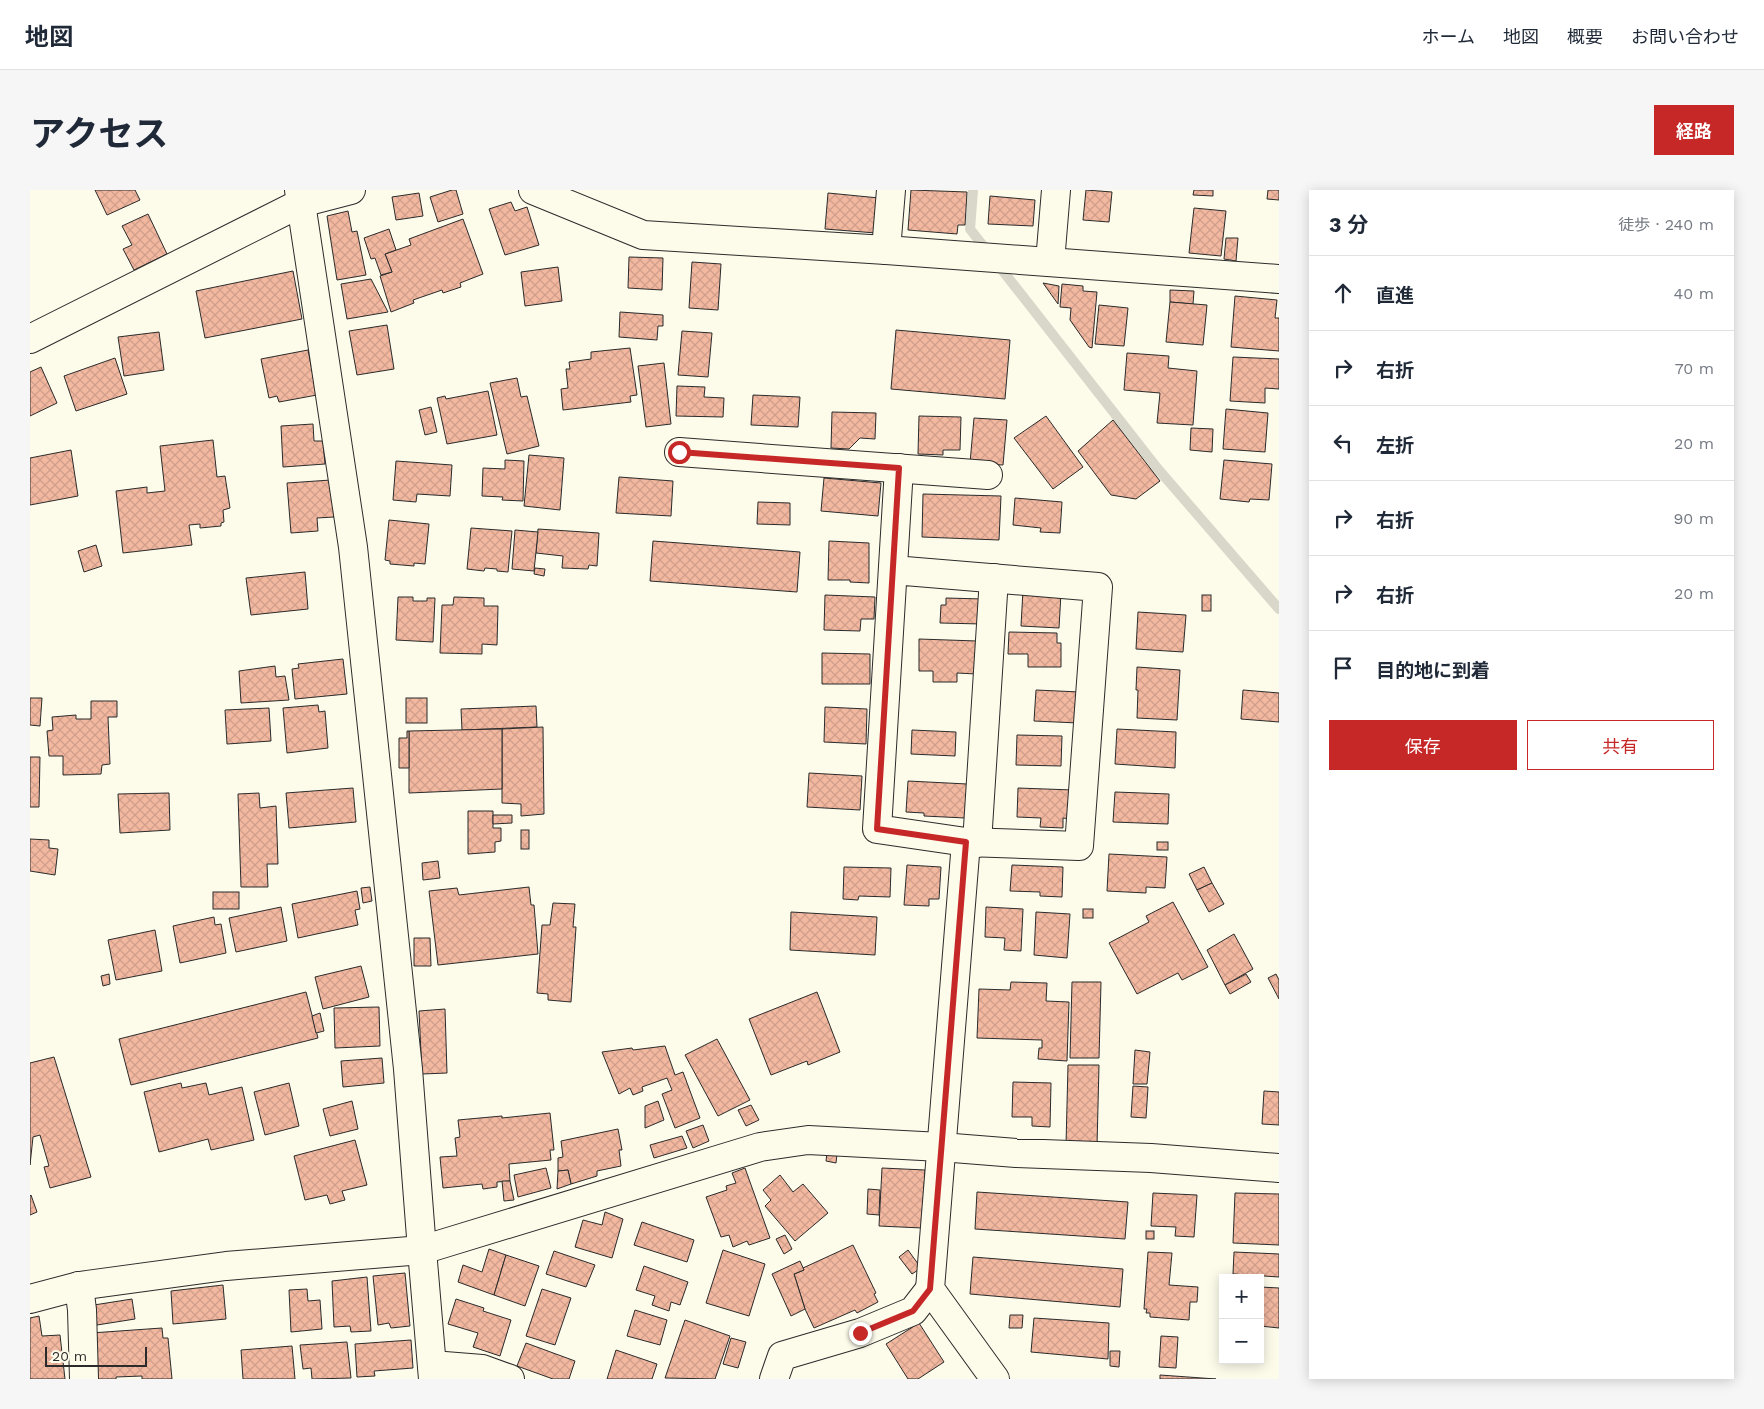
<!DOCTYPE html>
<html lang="ja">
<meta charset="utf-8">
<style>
body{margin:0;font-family:"Work Sans","Noto Sans JP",sans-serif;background:#f6f6f7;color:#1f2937}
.controls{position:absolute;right:15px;bottom:15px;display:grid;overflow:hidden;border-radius:0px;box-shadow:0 2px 12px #0003}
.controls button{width:45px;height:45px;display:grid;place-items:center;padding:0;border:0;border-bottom:1px solid #e0e1e3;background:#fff;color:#1f2937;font:25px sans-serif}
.scale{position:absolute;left:15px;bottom:12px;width:102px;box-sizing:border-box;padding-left:5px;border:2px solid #2b2b2b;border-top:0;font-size:14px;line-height:18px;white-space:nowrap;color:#2b2b2b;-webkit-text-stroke:4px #fdfbea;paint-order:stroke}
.stop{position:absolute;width:15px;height:15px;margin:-11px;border:4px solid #c62828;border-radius:50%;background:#fff}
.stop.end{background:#c62828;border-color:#fff;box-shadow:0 1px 5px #0008}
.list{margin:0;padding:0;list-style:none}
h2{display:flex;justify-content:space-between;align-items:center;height:65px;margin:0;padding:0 20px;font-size:21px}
h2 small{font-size:16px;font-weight:400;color:#747a83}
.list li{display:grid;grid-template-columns:32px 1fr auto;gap:15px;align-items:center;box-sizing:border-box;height:75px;padding:0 20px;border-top:1px solid #e0e1e3}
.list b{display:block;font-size:19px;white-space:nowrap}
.list em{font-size:16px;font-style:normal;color:#747a83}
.actions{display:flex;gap:10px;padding:15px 20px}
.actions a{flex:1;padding:11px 0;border:1px solid #c62828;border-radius:0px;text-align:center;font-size:18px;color:#c62828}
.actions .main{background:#c62828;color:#fff}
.icon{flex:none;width:28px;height:28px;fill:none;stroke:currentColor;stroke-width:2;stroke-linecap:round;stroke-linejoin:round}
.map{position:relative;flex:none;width:1249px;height:1189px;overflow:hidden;border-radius:0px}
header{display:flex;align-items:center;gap:30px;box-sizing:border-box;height:70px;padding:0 25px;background:#fff;border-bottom:1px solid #e0e1e3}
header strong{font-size:24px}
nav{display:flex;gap:28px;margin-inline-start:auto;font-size:18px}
.intro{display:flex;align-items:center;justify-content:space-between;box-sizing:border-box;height:120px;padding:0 30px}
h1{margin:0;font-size:35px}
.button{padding:12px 22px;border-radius:0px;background:#c62828;color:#fff;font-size:18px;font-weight:700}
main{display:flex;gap:30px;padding:0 30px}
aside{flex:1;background:#fff;border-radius:0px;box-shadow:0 2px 12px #0003}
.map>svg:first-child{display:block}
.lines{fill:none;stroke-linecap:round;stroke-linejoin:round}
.stream{stroke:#d8d7c9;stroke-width:10}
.building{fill:url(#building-cross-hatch);stroke:#2b2b2b}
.minor-casing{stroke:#2b2b2b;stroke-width:30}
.minor{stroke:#fdfbea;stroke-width:28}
.route{stroke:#c62828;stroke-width:6}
</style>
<header>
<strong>地図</strong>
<nav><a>ホーム</a><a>地図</a><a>概要</a><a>お問い合わせ</a></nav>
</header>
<div class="intro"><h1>アクセス</h1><a class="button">経路</a></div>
<main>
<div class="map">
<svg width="1249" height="1189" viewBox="0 0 1249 1189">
<defs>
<pattern id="building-cross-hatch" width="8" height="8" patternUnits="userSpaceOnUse" patternTransform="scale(1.25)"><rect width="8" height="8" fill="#f2b8a0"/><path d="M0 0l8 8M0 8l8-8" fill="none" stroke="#d09e8a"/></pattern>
</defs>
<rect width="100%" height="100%" fill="#fdfbea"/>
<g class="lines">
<!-- stream -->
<polyline class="stream" points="943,0 940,39 1128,279 1249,419"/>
</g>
<!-- building -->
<g class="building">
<polygon points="65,0 105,0 110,10 77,25"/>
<polygon points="422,0 426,0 433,24 408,32 400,7"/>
<polygon points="881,0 937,2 935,35 928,35 927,44 878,40"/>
<polygon points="1056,0 1082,2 1079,32 1053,30"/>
<polygon points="1164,0 1183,0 1183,6 1163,5"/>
<polygon points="1238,0 1249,0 1249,10 1237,9"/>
<polygon points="389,3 393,26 366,30 362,7"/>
<polygon points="798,3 849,8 846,43 795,39"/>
<polygon points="960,6 1005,10 1003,36 958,34"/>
<polygon points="481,12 485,21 497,17 509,55 475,65 459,19"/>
<polygon points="1164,18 1196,21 1191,66 1159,63"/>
<polygon points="318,21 322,42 327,41 336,85 307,90 297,26"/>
<polygon points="118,24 137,64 104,80 93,59 102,55 92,36"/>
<polygon points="433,29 453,84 430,93 431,97 413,103 412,100 383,110 384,113 361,122 350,86 362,82 355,64 381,55 379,49"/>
<polygon points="359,39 366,60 355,64 362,82 351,85 345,68 341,69 334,48"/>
<polygon points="1196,48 1208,48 1206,71 1194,69"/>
<polygon points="599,67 633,68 632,100 598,98"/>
<polygon points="662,72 691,74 688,120 659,118"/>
<polygon points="528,77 532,111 495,116 491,82"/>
<polygon points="263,81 272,129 175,148 166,101"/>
<polygon points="341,89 358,122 317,129 311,94"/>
<polygon points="1013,93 1029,96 1028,114"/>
<polygon points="1032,94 1053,96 1053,101 1067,102 1062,158 1059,157 1040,130 1041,118 1030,117"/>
<polygon points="1140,100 1164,101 1163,114 1140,112"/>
<polygon points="1205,106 1247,110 1245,128 1249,128 1249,161 1201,157"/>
<polygon points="1140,112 1177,115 1173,155 1136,152"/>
<polygon points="1069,115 1098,118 1094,156 1065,154"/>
<polygon points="590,122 633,125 633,136 628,136 627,150 589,147"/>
<polygon points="357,135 364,179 327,185 319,141"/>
<polygon points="866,140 980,150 975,209 861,199"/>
<polygon points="652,141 682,143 678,187 648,185"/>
<polygon points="129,142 134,180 94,186 88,147"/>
<polygon points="600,158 607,205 600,206 601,212 533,220 531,199 538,198 536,179 540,179 539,172 561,169 561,162"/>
<polygon points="278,160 287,205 249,212 247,206 239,208 231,169"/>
<polygon points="1097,163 1139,166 1138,178 1167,181 1163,235 1127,233 1130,203 1094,200"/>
<polygon points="1203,167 1249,169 1249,199 1235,198 1235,213 1200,211"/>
<polygon points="85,168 97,204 46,221 34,186"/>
<polygon points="634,173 641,234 616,237 608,176"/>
<polygon points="11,177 27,213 0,226 0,182"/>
<polygon points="487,188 491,207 497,206 509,256 477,264 460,193"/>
<polygon points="647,196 675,197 674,207 694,208 693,227 646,226"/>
<polygon points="458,201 467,245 417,254 407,208 415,206 416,209"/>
<polygon points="723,205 770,207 768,237 721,235"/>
<polygon points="401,217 407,242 395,245 389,220"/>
<polygon points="1196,219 1238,223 1235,262 1193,259"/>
<polygon points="802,222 846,223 845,249 830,248 819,259 801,258"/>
<polygon points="889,226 931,227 930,260 913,260 913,265 888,264"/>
<polygon points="1016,226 1053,277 1023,299 984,248"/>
<polygon points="944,228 977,230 973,275 940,273"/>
<polygon points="1083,230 1130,291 1106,309 1081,305 1048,261"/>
<polygon points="283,234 284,251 293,251 295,274 253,277 251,236"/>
<polygon points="1161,238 1183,239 1182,262 1160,260"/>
<polygon points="183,250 187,287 195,286 200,318 193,320 194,332 191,333 191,336 170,338 170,334 159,335 162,355 93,363 86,301 117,297 117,303 135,301 130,256"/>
<polygon points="41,260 48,306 0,315 0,268"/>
<polygon points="499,265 534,268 530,320 494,316"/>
<polygon points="475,270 494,271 493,311 472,310 473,307 452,306 453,278 475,279"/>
<polygon points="1194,270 1242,274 1239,310 1220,309 1219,312 1190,309"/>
<polygon points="366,271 422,275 420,306 387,304 386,312 363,310"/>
<polygon points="589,287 643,291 641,326 586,323"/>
<polygon points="794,288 851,293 848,326 791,321"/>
<polygon points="301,290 304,327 287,328 288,341 261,343 257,293"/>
<polygon points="893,304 971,306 969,350 892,347"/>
<polygon points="985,308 1032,312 1030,343 1010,342 1011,338 983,335"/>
<polygon points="728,312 760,313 760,335 727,334"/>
<polygon points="359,330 399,334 395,374 384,373 384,376 360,374 360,371 355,370"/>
<polygon points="441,338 482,341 478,382 467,381 467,379 455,378 454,381 437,379"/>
<polygon points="508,339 569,343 567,376 559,375 558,379 532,378 533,366 506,363"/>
<polygon points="485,340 508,342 504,381 482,379"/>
<polygon points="623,351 770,362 767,402 620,391"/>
<polygon points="799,351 839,353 839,393 820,392 820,390 798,390"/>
<polygon points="66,355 72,376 54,382 48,361"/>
<polygon points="505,378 515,379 514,386 504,384"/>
<polygon points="275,382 278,419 221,425 216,388"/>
<polygon points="993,400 1031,403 1029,438 991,436"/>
<polygon points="795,405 845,407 844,429 831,429 830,441 794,440"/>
<rect x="1172" y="405" width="9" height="16"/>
<polygon points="368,407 383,407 383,411 397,411 397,408 405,408 403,452 366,450"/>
<polygon points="424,407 454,408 454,416 468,416 467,455 452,454 452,464 410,463 412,415 423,415"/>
<polygon points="916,408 953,409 952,434 910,433 911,415 916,415"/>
<polygon points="1108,422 1156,425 1153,462 1106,459"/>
<polygon points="979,442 1027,443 1027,453 1031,453 1031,477 998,477 998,464 978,464"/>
<polygon points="889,449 947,451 946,484 927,483 927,492 903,492 903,481 889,481"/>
<polygon points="792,463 840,464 840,494 792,494"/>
<polygon points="313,469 317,504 265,509 262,479 269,478 268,474"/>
<polygon points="245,476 246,487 255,486 259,510 211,513 209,481"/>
<polygon points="1107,477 1150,480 1147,530 1107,528 1108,500 1106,500"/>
<polygon points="1006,500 1050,502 1048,533 1004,531"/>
<polygon points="1213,500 1249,503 1249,532 1211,529"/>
<polygon points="0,508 12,508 10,536 0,535"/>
<rect x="376" y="508" width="21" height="25"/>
<polygon points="61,511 87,511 87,527 78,527 80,574 72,575 71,584 33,585 33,566 19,566 17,541 23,540 22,527 46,525 46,529 61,529"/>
<polygon points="288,515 289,522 295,521 298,558 257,563 253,518"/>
<polygon points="506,516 507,537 432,540 431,519"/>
<polygon points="795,517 837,519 836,554 794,552"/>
<polygon points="239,518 241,551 197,554 195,520"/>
<polygon points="513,537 514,624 491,626 491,614 472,613 472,539"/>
<polygon points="472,539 472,599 379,603 379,541"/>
<polygon points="1087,539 1146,542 1145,578 1085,574"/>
<polygon points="882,540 926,542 925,566 881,564"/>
<polygon points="377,541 379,541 379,578 369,578 369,548 377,548"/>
<polygon points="987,545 1032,546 1031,576 986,575"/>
<polygon points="0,567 10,567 9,617 0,617"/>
<polygon points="779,583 832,586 830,620 777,617"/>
<polygon points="878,591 937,594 935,628 894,626 894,623 876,622"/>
<polygon points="323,598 326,632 259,638 256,603"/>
<polygon points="988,598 1043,600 1042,629 1033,628 1033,638 1010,637 1011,628 987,627"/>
<polygon points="1085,602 1139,604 1138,634 1083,632"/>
<polygon points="139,603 140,640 90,643 88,604"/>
<polygon points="229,603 230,618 246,616 248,674 237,674 238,697 211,697 208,604"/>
<polygon points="438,621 463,621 463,638 471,638 471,651 465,652 465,662 438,664"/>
<polygon points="463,625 482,625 482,633 463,634"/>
<rect x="491" y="640" width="8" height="19"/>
<polygon points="0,649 19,650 19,658 28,659 25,685 0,681"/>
<rect x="1127" y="652" width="11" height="8"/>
<polygon points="1079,664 1137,667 1135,698 1116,697 1116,703 1077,701"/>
<polygon points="408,671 410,688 393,690 392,673"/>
<polygon points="877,675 911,677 909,709 899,709 899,716 874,715"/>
<polygon points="982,675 1033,677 1032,707 1010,706 1010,702 980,701"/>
<polygon points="814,677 861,678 860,707 829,706 828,710 813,709"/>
<polygon points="1174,677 1182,693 1167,700 1159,684"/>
<polygon points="1182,693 1194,714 1179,722 1167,700"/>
<polygon points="340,697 342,711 333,713 331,698"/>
<polygon points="499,697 501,715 504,715 508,764 408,775 399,701 427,698 429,705"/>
<polygon points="327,701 330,719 325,720 328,735 268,748 262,714"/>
<rect x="183" y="702" width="26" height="17"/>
<polygon points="1143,712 1178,777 1152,790 1148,783 1107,804 1079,753 1119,732 1116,726"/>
<polygon points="523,713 545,714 543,737 546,737 541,812 518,810 518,804 507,803 512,735 520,735"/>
<polygon points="251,717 257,751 206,762 199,728"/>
<polygon points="956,717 993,719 991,761 974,760 975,748 955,747"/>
<rect x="1053" y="719" width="10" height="9"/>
<polygon points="761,722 847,727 845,765 760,760"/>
<polygon points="1006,722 1040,724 1037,768 1004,765"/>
<polygon points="184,727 185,735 191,734 196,763 150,773 143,736"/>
<polygon points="125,740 132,781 86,790 78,750"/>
<polygon points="1204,744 1223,779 1195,795 1177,760"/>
<polygon points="384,748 400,748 401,776 384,776"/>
<polygon points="331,776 339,807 293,819 285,787"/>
<polygon points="79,784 80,794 73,796 71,786"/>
<polygon points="1216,784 1221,792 1200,804 1195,795"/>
<polygon points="1246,784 1249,790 1249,809 1238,788"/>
<polygon points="981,792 1017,793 1016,811 1039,812 1037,871 1008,869 1009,858 1012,858 1012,850 947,848 949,799 980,800"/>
<polygon points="1042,792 1071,792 1069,868 1040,868"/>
<polygon points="276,802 288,848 101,895 89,849"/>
<polygon points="787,802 810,862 778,875 777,871 741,885 719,829"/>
<polygon points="349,817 350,856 305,858 304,818"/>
<polygon points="415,819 417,883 392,884 389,821"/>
<polygon points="290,823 294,841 286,843 282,826"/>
<polygon points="687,849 720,910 688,926 655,865"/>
<polygon points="635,856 645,885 653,882 670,928 645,938 632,904 642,900 637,888 612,897 613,901 603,905 600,898 589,904 572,862 602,858 603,860"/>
<polygon points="1105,860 1120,862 1117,894 1103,894"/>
<polygon points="24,867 61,987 20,998 14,977 19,976 10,945 3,947 0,975 0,873"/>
<polygon points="352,868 354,893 313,897 311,871"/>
<polygon points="1038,875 1069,875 1067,956 1036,955"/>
<polygon points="983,892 1021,893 1020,937 1002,936 1002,927 982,927"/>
<polygon points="151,893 152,898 176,893 179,905 212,897 224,950 181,960 178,949 129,962 114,902"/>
<polygon points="259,893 269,936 235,945 224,902"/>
<polygon points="1103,896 1118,897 1116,928 1101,927"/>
<polygon points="1234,901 1249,902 1249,935 1232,934"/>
<polygon points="322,911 328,939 300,946 293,919"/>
<polygon points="628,911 634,930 615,938 615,916"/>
<polygon points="721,915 729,930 716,936 708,920"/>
<polygon points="520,923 524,960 520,960 521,970 479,974 480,991 467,992 467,997 453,999 452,994 413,998 410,967 427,966 425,948 430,947 428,930 472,926 472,928"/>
<polygon points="673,935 679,951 663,958 656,941"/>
<polygon points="588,939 592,960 589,960 591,976 567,981 567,986 541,994 538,980 528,981 528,968 533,967 531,951"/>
<polygon points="652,946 657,958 624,968 620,955"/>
<polygon points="325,950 337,995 312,1001 315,1010 300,1014 297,1005 275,1010 264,966"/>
<polygon points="797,963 807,964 806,973 796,971"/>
<polygon points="516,978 521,998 488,1007 484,985"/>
<polygon points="715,978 740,1048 719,1055 717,1051 703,1057 699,1045 691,1047 676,1007 697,1000 696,996 706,993 702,983"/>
<polygon points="852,978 895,980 892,1038 849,1036"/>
<polygon points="538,980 541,994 527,999 528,981"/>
<polygon points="750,985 763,1002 773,994 798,1023 765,1051 735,1016 741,1010 733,1000"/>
<polygon points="472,991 480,991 484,1010 474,1011"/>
<polygon points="838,999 850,1000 849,1025 837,1024"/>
<polygon points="947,1002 1098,1012 1095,1049 945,1039"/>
<polygon points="1123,1003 1167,1005 1164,1047 1145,1046 1146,1037 1121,1036"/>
<polygon points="1205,1003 1249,1004 1249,1055 1203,1053"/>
<polygon points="1,1005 7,1022 0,1025 0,1006"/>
<polygon points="575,1022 593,1029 582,1068 545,1057 553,1030 572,1035"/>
<polygon points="612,1032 664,1050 657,1072 604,1055"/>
<rect x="1116" y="1041" width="8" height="8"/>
<polygon points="755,1045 762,1059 754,1064 746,1049"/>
<polygon points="823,1055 846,1103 844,1104 848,1112 827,1123 825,1120 784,1138 775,1119 764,1084 774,1080 773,1078"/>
<polygon points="459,1059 476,1065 464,1105 428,1092 433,1075 452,1082"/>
<polygon points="693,1060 735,1074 719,1126 676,1113"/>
<polygon points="878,1060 891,1078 882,1084 869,1067"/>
<polygon points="524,1061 565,1075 556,1097 516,1084"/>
<polygon points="1118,1062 1142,1063 1139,1095 1168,1097 1167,1112 1160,1112 1159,1130 1120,1127 1120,1123 1116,1123 1117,1119 1114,1119"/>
<polygon points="1204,1062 1249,1064 1249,1087 1203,1084"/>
<polygon points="476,1065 509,1076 495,1116 464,1105"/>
<polygon points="943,1067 1093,1079 1090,1117 940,1104"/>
<polygon points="770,1071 774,1080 764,1084 775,1119 761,1126 742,1084"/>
<polygon points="614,1076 658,1092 650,1115 641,1112 639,1121 622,1115 625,1106 606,1100"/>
<polygon points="375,1083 380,1136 361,1138 359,1133 348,1135 343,1086"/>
<polygon points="337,1087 341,1141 321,1142 320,1136 304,1137 302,1091"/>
<polygon points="193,1095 196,1129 143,1134 141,1101"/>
<polygon points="1230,1097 1249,1098 1249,1138 1230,1136"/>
<polygon points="277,1099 278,1111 290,1110 292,1139 261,1142 259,1100"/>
<polygon points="512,1099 541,1108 525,1155 496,1146"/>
<polygon points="102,1109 105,1129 67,1135 64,1115"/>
<polygon points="426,1109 454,1118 453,1121 481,1130 470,1166 443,1157 448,1143 418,1134"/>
<polygon points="605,1120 637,1130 630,1155 597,1146"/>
<polygon points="980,1125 993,1125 992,1138 979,1138"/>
<polygon points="9,1126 12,1146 30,1145 35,1189 0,1189 0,1128"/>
<polygon points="1004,1128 1079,1133 1078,1169 1001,1162"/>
<polygon points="655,1130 700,1146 685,1189 635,1188"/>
<polygon points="889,1133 914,1172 888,1189 878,1189 856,1154"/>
<polygon points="132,1138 133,1148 138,1148 142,1189 112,1189 112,1186 86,1187 86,1189 66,1189 61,1143"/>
<polygon points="1131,1146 1148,1147 1146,1178 1129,1177"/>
<polygon points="701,1148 716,1152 708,1178 693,1174"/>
<polygon points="381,1150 383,1178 344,1181 345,1186 327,1187 325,1154"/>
<polygon points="317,1152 321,1188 282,1189 281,1178 273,1179 270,1155"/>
<polygon points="496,1153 545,1171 539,1189 523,1189 487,1176"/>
<polygon points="262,1156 265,1189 213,1189 211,1160"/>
<polygon points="586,1160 627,1174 622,1189 577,1189"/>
<polygon points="1080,1161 1090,1161 1089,1177 1080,1176"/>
<polygon points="1130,1185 1186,1189 1130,1189"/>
</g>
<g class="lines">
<defs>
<g id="minor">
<polyline points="269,0 323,357 378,879 392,1060 403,1189"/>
<polyline points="503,0 613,45 856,60 1249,89"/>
<polyline points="856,60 861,0"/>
<polyline points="1020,72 1026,0"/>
<polyline points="0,149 271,13 321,0"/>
<polyline points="649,262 958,285"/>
<polyline points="863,380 1068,397 1049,656 936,652 847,639 869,278"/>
<polyline points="936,652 900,1099 965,1189"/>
<polyline points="947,653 964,388"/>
<polyline points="49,1096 52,1120 54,1189"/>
<polyline points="0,1109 49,1096 196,1076 392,1060 730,957 778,950 911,957 986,963 1121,968 1249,978"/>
<polyline points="402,1175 452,1179 480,1189"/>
<polyline points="744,1189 752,1166 830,1143 883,1121 900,1099"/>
</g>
</defs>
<!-- minor casing -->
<use href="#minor" class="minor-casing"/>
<!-- minor -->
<use href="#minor" class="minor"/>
</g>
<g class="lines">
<!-- route -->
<polyline class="route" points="649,262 869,278 847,639 936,652 900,1099 883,1121 830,1143"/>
</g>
</svg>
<div class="controls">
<button>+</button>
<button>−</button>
</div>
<div class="scale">20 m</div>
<div class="stop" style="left:649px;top:262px"></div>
<div class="stop end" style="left:830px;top:1143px"></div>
</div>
<aside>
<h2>3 分<small>徒歩 · 240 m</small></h2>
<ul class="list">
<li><svg class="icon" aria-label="ahead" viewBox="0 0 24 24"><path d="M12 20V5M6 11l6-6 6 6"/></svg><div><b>直進</b></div><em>40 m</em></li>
<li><svg class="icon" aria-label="right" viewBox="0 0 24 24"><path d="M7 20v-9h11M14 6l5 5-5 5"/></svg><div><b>右折</b></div><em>70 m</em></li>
<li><svg class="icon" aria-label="left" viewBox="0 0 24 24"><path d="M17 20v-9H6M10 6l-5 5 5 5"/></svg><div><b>左折</b></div><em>20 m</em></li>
<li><svg class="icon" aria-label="right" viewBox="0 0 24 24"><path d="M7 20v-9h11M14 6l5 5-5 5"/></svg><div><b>右折</b></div><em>90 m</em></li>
<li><svg class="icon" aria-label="right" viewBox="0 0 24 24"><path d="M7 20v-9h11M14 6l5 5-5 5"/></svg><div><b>右折</b></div><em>20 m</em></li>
<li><svg class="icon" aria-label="arrive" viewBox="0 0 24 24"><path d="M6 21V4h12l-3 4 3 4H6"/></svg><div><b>目的地に到着</b></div></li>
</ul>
<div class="actions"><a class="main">保存</a><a>共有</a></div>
</aside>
</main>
